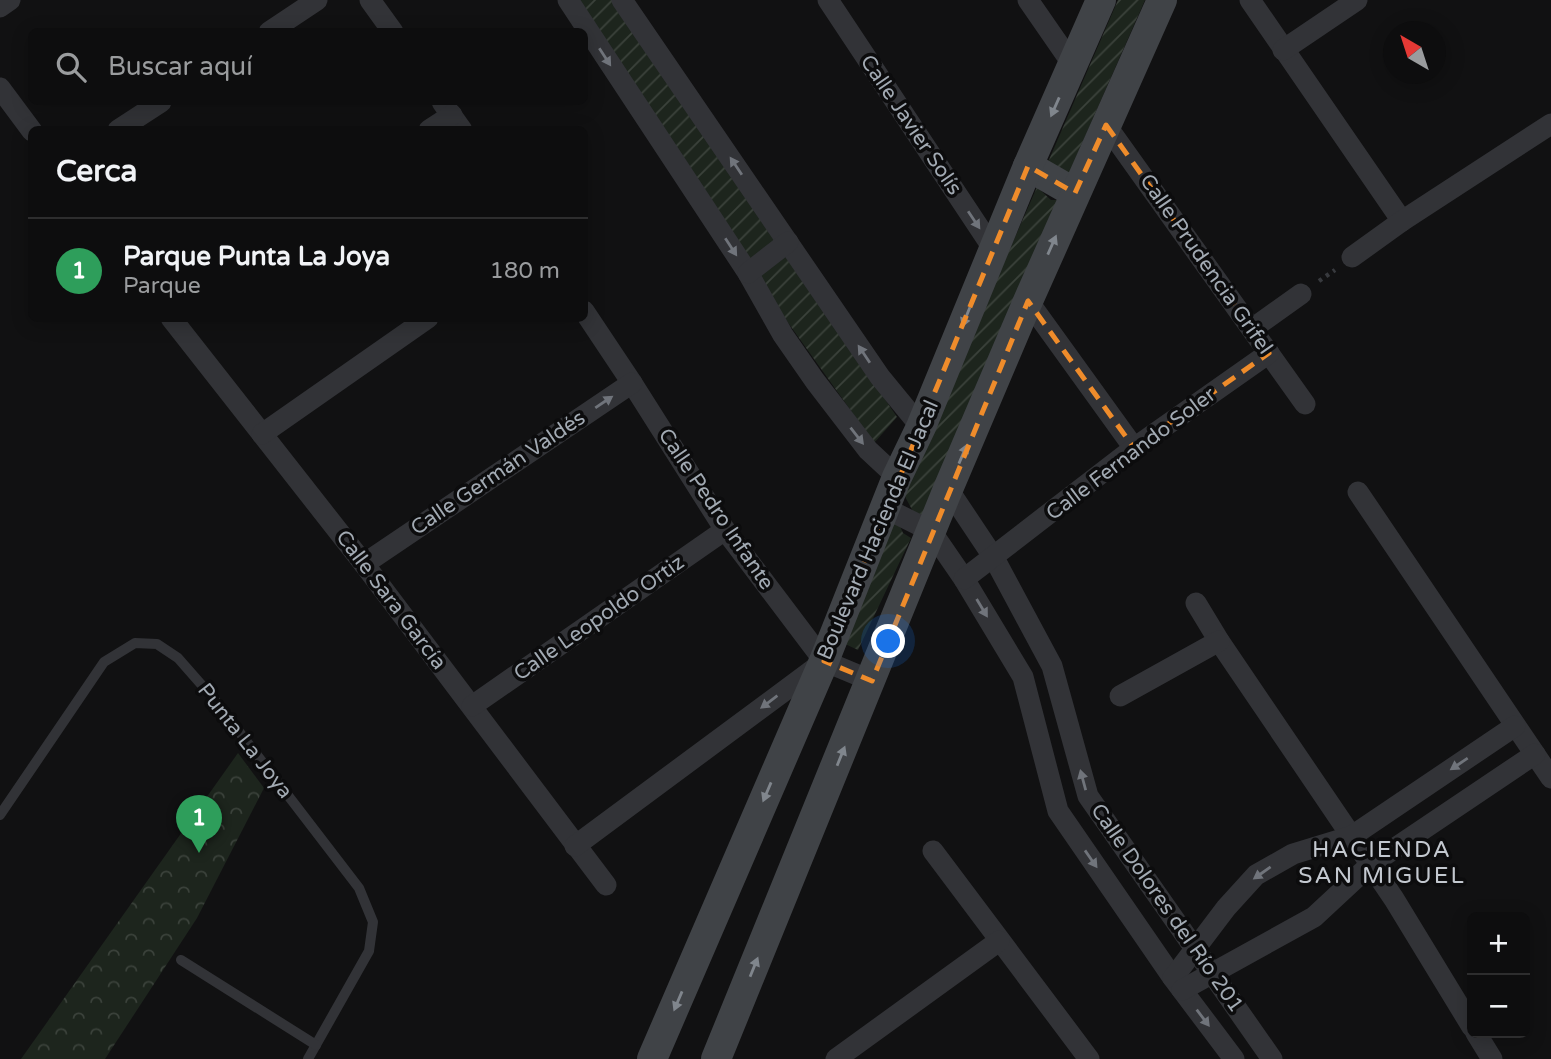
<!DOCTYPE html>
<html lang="es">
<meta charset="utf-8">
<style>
body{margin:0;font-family:"Varela Round",sans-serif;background:#161617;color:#f1f3f6}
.controls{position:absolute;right:21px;bottom:21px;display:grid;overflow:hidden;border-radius:10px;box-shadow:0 4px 18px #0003}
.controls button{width:63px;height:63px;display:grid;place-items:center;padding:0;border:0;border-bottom:2px solid #2d2d2e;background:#0d0d0e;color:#f1f3f6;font:35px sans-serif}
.compass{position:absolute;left:1383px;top:21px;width:63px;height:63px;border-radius:50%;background:#0d0d0e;box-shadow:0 4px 18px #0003;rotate:321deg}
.you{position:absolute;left:889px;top:642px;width:24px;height:24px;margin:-18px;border:5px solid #fff;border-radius:50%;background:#1a73e8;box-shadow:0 0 0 10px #1a73e833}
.badge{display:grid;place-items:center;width:46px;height:46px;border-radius:50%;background:#ef8c2b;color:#fff;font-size:23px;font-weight:700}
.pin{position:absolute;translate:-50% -58px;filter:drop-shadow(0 2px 4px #0008)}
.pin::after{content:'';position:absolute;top:37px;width:24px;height:21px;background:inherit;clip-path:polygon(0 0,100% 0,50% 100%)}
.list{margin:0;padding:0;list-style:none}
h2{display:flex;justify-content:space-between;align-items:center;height:91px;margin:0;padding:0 28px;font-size:30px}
h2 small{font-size:23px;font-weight:400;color:#9a9c9e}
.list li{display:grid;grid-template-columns:46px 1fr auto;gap:21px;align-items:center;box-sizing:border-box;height:105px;padding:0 28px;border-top:2px solid #2d2d2e}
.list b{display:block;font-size:26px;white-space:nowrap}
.list p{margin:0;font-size:23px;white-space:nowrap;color:#9a9c9e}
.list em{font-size:23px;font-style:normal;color:#9a9c9e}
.icon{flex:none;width:38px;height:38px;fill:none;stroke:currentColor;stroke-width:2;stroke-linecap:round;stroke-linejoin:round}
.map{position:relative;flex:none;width:1551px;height:1059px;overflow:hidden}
.search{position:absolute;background:#0d0d0e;box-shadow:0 4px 18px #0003;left:28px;top:28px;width:560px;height:77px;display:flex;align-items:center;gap:18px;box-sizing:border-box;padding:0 24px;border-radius:10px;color:#9a9c9e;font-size:26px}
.panel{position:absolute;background:#0d0d0e;box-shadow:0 4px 18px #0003;left:28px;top:126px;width:560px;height:196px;border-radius:10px}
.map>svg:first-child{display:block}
.forest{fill:url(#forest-crowns)}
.garden{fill:url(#garden-furrows)}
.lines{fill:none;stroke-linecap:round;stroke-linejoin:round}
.path{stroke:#383a3e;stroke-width:4.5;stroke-dasharray:3.5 5;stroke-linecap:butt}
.lane{stroke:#323337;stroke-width:10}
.street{stroke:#323337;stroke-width:21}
.secondary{stroke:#404347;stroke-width:30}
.oneway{fill:#70747b}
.oneway2{fill:#80868d}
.marked{fill:none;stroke:#ef8c2b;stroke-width:5;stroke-dasharray:14 9;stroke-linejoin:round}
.labels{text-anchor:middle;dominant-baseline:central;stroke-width:7;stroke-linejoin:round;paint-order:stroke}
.street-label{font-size:21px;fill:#a2aab3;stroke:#0c0c0d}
.neighbourhood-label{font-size:23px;letter-spacing:2px;fill:#c3c8cf;stroke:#0c0c0d}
</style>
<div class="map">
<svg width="1551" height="1059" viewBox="0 0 1551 1059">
<defs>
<pattern id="forest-crowns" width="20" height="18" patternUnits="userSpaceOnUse" patternTransform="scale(1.75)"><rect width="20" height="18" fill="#1d251d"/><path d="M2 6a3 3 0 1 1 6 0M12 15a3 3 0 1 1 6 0" fill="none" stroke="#3b423b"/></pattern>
<pattern id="garden-furrows" width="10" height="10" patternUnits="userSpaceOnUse" patternTransform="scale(1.75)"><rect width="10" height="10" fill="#1d251d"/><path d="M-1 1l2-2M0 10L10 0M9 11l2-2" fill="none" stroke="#3b423b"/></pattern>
</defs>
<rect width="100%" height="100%" fill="#111112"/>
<!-- forest -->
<polygon class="forest" points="238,753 264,788 197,918 105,1059 21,1059"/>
<!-- garden -->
<g class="garden">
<polygon points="573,0 614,0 897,417 874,443 789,324"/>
<polygon points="1118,0 1145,0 1065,182 1045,169"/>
<polygon points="1037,187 1051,200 1058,200 922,516 916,517 903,493"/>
<polygon points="895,515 903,533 911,538 858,650 843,643"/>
</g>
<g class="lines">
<!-- path -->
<polyline class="path" points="1319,281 1335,270"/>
<!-- lane -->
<g class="lane">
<polyline points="0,815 104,662 135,643 157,644 178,658 214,699 359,888 373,922 369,951 308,1059"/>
<polyline points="181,960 316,1045"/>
</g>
<!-- street -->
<g class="street">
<polyline points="370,0 393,32"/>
<polyline points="568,0 748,273 783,335 815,381 868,450 897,477"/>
<polyline points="622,0 880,377 921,427"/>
<polyline points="828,0 994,250"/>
<polyline points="1028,0 1073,65"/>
<polyline points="1250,0 1402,221"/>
<polyline points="0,7 10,0"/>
<polyline points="269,32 317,0"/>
<polyline points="1283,50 1357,0"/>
<polyline points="0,88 32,131"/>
<polyline points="442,102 462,130"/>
<polyline points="1106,125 1305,404"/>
<polyline points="118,130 161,102"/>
<polyline points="429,130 452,115"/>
<polyline points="1352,257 1402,221 1551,124"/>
<polyline points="748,273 788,242"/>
<polyline points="1028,301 1134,448"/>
<polyline points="584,311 632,383 725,530 824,661 872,681"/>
<polyline points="171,318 364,564 606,885"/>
<polyline points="1252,329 1301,294"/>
<polyline points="262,434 428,318"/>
<polyline points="948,489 994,558 1052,666 1088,796 1272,1059"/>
<polyline points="1358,492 1551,778"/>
<polyline points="885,508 931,531 964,579 1023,677 1058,811 1173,978 1234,1059"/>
<polyline points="364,564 632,383"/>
<polyline points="964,579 1134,448 1269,353"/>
<polyline points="1196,603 1219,641 1394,899 1472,1027"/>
<polyline points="1120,696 1219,641"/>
<polyline points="472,706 725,530"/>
<polyline points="575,846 822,663"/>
<polyline points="933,851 1089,1059"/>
<polyline points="1173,978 1226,908 1256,875 1293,854 1352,836 1515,726"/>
<polyline points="1182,990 1314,917 1370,865 1535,754"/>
<polyline points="1476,1033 1492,1059"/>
<polyline points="836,1059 999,941"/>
</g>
<!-- secondary -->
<g class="secondary">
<polyline points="1028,166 1075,193"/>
<polyline points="652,1059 824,661 897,477 921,427 1028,166 1101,0"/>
<polyline points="716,1059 948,489 1028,301 1162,0"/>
</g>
</g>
<!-- one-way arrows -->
<defs><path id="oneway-solid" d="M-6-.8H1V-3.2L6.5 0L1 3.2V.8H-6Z" transform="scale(1.75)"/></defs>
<g class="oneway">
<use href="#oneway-solid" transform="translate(605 57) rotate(57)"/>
<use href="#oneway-solid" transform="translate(736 166) rotate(-124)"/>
<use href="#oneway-solid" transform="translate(974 220) rotate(56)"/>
<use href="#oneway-solid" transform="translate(731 247) rotate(57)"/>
<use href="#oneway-solid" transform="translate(864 354) rotate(-124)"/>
<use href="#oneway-solid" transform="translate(604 402) rotate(-34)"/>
<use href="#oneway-solid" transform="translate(857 436) rotate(52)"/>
<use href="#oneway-solid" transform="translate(982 608) rotate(59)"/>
<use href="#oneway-solid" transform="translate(769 702) rotate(143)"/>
<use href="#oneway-solid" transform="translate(1459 764) rotate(146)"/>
<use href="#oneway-solid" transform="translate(1083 780) rotate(-105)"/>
<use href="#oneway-solid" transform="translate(1091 859) rotate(55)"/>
<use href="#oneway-solid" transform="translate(1262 873) rotate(145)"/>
<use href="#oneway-solid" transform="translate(1203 1018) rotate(53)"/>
</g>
<g class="oneway2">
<use href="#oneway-solid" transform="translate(1055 107) rotate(114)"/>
<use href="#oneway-solid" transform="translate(1052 245) rotate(-66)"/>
<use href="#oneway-solid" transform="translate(966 317) rotate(112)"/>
<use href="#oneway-solid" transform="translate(963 454) rotate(-67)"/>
<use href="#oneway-solid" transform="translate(841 756) rotate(-68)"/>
<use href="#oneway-solid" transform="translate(767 792) rotate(113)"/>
<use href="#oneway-solid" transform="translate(754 967) rotate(-68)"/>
<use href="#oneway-solid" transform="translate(678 1001) rotate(113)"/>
</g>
<!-- marked area -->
<path class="marked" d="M 1106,125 L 1269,353 L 1134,448 L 1028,301 L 872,681 L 824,661 L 1028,166 L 1075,193 Z"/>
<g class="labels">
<!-- street labels -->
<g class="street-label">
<text transform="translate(911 125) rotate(56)">Calle Javier Solís</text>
<text transform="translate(1206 264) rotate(55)">Calle Prudencia Grifel</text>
<text transform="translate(1131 454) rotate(-37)">Calle Fernando Soler</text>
<text transform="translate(498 473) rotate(-34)">Calle Germán Valdés</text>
<text transform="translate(716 509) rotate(56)">Calle Pedro Infante</text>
<text transform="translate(878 530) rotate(-67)">Boulevard Hacienda El Jacal</text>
<text transform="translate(391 600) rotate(53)">Calle Sara García</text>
<text transform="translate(599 618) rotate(-35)">Calle Leopoldo Ortiz</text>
<text transform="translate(245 741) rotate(52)">Punta La Joya</text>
<text transform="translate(1167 908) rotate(55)">Calle Dolores del Río 201</text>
</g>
<!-- neighbourhood labels -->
<g class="neighbourhood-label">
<text x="1382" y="850">HACIENDA<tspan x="1382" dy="26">SAN MIGUEL</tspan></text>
</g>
</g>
</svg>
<div class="controls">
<button>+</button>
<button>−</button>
</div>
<svg class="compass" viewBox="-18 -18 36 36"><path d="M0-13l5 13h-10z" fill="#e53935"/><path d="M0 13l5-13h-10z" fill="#9a9c9e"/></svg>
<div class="you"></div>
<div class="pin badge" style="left:199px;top:853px;background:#2e9e5b">1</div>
<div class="search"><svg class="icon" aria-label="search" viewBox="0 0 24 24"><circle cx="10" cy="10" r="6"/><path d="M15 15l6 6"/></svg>Buscar aquí</div>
<section class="panel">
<h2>Cerca<small></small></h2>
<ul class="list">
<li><span class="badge" style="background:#2e9e5b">1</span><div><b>Parque Punta La Joya</b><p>Parque</p></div><em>180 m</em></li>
</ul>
</section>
</div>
